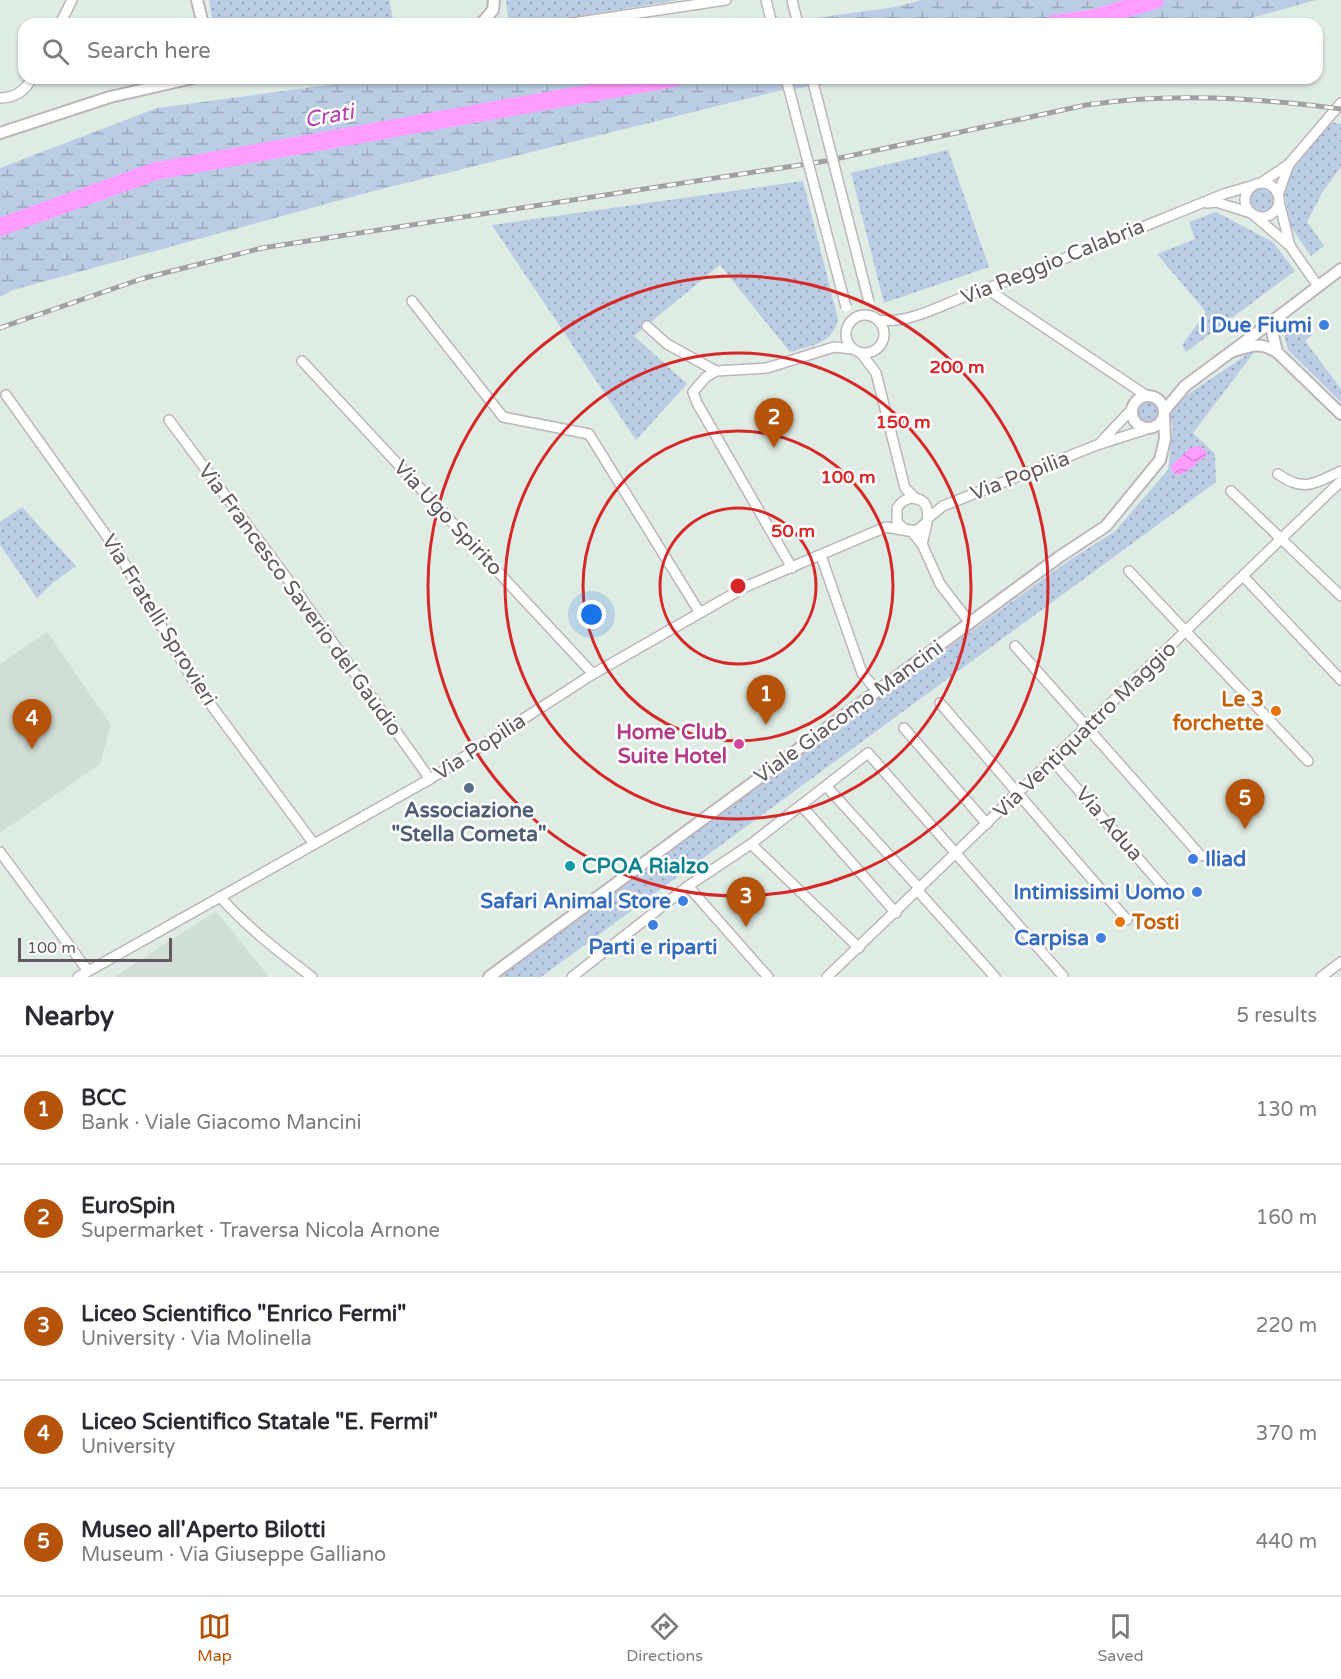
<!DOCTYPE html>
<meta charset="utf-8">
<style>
body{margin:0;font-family:"Varela Round",sans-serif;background:#f7f7f7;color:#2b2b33}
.scale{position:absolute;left:18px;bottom:15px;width:154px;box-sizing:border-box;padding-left:6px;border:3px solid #615860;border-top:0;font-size:16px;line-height:21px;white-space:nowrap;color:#615860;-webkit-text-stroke:4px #fff;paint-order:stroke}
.you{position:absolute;left:592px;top:615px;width:21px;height:21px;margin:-15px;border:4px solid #fff;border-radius:50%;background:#1a73e8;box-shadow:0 0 0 9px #1a73e833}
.badge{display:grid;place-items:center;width:39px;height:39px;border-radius:50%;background:#b45309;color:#fff;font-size:20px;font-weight:700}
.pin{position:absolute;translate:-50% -50px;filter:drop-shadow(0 2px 3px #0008)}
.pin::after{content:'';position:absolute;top:32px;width:21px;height:18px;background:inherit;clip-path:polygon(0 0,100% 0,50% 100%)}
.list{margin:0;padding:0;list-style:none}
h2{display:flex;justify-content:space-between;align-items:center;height:78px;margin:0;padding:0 24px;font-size:26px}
h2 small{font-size:20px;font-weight:400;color:#7c7c81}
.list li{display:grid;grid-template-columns:39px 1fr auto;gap:18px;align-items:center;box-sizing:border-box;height:108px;padding:0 24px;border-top:2px solid #e1e1e2}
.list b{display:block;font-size:22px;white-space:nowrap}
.list p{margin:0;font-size:20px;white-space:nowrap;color:#7c7c81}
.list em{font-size:20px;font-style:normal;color:#7c7c81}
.icon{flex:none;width:33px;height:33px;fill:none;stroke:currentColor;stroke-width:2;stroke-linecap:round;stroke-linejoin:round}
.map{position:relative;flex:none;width:1341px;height:977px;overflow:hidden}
.search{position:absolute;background:#fff;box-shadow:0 2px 4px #0004;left:18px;right:18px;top:18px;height:66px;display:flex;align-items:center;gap:15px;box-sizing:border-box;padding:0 21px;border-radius:18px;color:#7c7c81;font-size:22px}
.sheet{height:618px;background:#fff}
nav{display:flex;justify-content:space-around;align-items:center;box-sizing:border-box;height:84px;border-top:2px solid #e1e1e2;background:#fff;font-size:16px;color:#7c7c81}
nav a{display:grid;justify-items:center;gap:3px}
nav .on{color:#b45309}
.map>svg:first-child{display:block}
.education{fill:#d0ded5}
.green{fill:url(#green-dots)}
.wetland{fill:url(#wetland-marsh)}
.water{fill:url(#water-waves)}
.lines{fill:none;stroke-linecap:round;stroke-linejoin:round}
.river{stroke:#ff9cff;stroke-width:18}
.minor-casing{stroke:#bdb5bb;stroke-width:12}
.tertiary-casing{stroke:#bdb5bb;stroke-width:14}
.minor{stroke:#fff;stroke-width:9}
.tertiary{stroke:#fff;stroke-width:10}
.rail-casing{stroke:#a3a0a3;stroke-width:5}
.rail{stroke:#fff;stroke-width:3;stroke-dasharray:9;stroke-linecap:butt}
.minor-bridge-casing{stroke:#bdb5bb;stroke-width:12;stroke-linecap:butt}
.minor-bridge{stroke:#fff;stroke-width:9}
.ring{fill:none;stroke:#d62828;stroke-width:3}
.shop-dot{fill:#3f7fe0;stroke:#fff;stroke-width:2}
.food-dot{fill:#e8710a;stroke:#fff;stroke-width:2}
.hotel-dot{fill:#d1479c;stroke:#fff;stroke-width:2}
.service-dot{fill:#5c6f8a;stroke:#fff;stroke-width:2}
.culture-dot{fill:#0f9aa8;stroke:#fff;stroke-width:2}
.labels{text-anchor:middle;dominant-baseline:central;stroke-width:5;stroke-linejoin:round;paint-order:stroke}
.street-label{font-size:21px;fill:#615860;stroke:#fff}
.shop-label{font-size:21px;font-weight:bold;fill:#366cbe;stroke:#fff;text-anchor:end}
.food-label{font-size:21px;font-weight:bold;fill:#c56008;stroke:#fff;text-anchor:end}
.hotel-label{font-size:21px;font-weight:bold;fill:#b23c85;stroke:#fff;text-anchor:end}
.service-label{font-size:21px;font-weight:bold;fill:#4e5e75;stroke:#fff}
.culture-label{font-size:21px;font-weight:bold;fill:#0d838f;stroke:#fff;text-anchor:start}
.water-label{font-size:22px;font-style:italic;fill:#b93daf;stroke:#fff}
.centre{fill:#d62828;stroke:#fff;stroke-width:3}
.ring-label{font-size:18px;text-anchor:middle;font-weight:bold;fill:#d62828;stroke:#fff;stroke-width:5;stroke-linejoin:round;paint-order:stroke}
</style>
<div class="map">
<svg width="1341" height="977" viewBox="0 0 1341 977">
<defs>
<pattern id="green-dots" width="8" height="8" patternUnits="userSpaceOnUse" patternTransform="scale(1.5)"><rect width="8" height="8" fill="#bbcde4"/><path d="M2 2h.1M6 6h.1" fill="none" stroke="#9ba9bc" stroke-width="1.8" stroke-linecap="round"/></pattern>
<pattern id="wetland-marsh" width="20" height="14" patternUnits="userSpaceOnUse" patternTransform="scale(1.5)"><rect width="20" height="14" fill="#bbcde4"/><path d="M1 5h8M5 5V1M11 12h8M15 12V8" fill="none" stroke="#9ba9bc"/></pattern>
<pattern id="water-waves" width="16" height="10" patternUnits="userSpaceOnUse" patternTransform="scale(1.5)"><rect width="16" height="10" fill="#ff9cff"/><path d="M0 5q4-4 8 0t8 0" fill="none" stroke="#d282d2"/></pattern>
</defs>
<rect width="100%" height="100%" fill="#dfece4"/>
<!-- education -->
<g class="education">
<polygon points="47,632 111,725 100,764 0,833 0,664"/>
<polygon points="216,911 269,977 114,977"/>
</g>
<!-- green -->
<g class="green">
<polygon points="209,0 389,0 394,24 213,24"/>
<polygon points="506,0 679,0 529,24 509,24"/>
<polygon points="1331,122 1341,124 1341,167 1323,191 1307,222 1324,246 1311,256 1291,227 1284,191 1289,174"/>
<polygon points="948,150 989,267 884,303 851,173"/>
<path d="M 803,181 L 838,319 C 833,344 812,345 790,352 L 720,265 L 634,336 L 687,384 L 636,440 L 492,225 Z"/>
<circle cx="1262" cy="200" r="13"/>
<polygon points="1216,212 1273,242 1295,271 1186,352 1182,345 1206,312 1157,254 1195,239 1189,222"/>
<polygon points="1303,320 1313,334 1305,341 1341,389 1341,402 1288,350 1284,334"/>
<polygon points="1258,347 1193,433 1215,454 1216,482 541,977 494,977 1068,561 1114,532 1168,470 1173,428 1170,415 1173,407 1184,397"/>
<circle cx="1148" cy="413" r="10"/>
<polygon points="22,507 76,566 54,582 37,598 0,545 0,522"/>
</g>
<!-- wetland -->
<g class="wetland">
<polygon points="922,0 1316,0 1230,24 772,24 895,7"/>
<polygon points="380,78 868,78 778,91 366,193 13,290 0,297 0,168 157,108"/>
</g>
<!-- water -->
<path class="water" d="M 1199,446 L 1207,452 L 1206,457 C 1195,462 1192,471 1179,475 L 1172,472 L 1171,466 L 1190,448 Z"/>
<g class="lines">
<!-- river -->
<g class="river">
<polyline points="1053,24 1092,19 1155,0"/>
<polyline points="0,227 156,171 674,78"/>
</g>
<defs>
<g id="minor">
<polyline points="766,0 772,24"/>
<polyline points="792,0 798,24"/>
<polyline points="60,24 72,0"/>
<polyline points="566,24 726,0"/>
<path d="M 0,98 C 15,98 25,91 32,78"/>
<polyline points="1261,183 1289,164 1341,103"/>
<circle cx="1262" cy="200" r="17"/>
<polyline points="1278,195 1289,164"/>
<polyline points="1279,201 1290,246"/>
<polyline points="1207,203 1216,202 1251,213"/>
<polyline points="1256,217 1290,246 1318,286"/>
<polyline points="987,289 1147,396"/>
<polyline points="412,301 503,417 589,434 700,613"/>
<circle cx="865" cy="334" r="19"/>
<path d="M 878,320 C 906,324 936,308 961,298 C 1050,266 1137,229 1224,194 L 1251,186"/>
<polyline points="647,326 667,344 716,371 767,368 834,347 853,349"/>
<polyline points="861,353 876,373 905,488 916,499"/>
<polyline points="302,361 593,674"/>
<polyline points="716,371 706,377 693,392 697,403 792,568"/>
<polyline points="6,395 116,549 194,682 314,844"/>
<polyline points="169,420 292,585 430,779"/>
<polyline points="1099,444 1132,409"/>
<path d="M 1278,474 C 1304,493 1315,483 1341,471"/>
<polyline points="1231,491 1341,596"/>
<polyline points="928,518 943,506 1097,445 1147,429"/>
<polyline points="911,531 922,544 940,584 970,623"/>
<path d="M 922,544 C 925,530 937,500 913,498 C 906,498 901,502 897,508 L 897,522 L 904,529 L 916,531 L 927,522"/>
<polyline points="821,556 862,673 877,691"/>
<polyline points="1129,571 1308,761"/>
<polyline points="1243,576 1341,680"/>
<polyline points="1015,646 1201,856"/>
<polyline points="940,703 1127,920"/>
<polyline points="904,728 987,824"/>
<polyline points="1053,761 1164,888"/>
<polyline points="826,786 920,889"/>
<polyline points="801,805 896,913"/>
<polyline points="751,844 859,948"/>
<polyline points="0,852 88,971"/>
<polyline points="688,886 768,977"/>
<polyline points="918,891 995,977"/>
<path d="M 220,897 C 248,928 279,952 312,977"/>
<polyline points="78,977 430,779 593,674 747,586 886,527 908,531"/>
<polyline points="572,977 688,886 751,844 868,753 1063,976"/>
<polyline points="827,977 1341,481"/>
<polyline points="1321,977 1341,962"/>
</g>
<g id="tertiary">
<polyline points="197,0 203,24"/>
<polyline points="481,24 493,10 494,0"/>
<polyline points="0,133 110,97 193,78"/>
<path d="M 1231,352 C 1250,346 1259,341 1277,352 L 1341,414"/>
<polyline points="1277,352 1270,323 1341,269"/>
<circle cx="1148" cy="412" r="16"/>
<polyline points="1164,411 1185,386 1270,323"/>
<polyline points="489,977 1059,557 1106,526 1160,460 1165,439 1164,416"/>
</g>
</defs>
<!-- minor casing -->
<use href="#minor" class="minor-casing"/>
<!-- tertiary casing -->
<use href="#tertiary" class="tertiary-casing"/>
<!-- minor -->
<use href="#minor" class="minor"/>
<!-- tertiary -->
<use href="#tertiary" class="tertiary"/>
<defs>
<path id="rail" d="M 0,328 L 141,279 L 262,248 L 826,161 L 1086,105 C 1171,92 1256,98 1341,109"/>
</defs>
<!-- rail casing -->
<use href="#rail" class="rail-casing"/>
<!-- rail -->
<use href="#rail" class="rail"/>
<defs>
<g id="minor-bridge">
<polyline points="786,78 846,307"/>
<polyline points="812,78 869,302"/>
</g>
</defs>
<!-- minor-bridge casing -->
<use href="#minor-bridge" class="minor-bridge-casing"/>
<!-- minor-bridge -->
<use href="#minor-bridge" class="minor-bridge"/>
</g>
<!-- distance rings -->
<g class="ring">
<circle cx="738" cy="586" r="78"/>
<circle cx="738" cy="586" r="155"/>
<circle cx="738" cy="586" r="233"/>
<circle cx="738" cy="586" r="310"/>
</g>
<!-- markers -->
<g class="shop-dot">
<circle cx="1324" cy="325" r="6"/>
<circle cx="1193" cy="859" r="6"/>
<circle cx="1197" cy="892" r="6"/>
<circle cx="683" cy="901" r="6"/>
<circle cx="653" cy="925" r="6"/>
<circle cx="1101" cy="938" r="6"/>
</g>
<g class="food-dot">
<circle cx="1276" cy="711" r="6"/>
<circle cx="1120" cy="922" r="6"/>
</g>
<circle class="hotel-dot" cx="739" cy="744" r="6"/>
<circle class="service-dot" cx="469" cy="788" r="6"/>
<circle class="culture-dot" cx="570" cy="866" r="6"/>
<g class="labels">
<!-- street labels -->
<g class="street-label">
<text transform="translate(1053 262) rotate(-22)">Via Reggio Calabria</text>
<text transform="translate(1020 476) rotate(-21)">Via Popilia</text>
<text transform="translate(448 518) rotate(47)">Via Ugo Spirito</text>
<text transform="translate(300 600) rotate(54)">Via Francesco Saverio del Gaudio</text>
<text transform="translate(159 620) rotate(58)">Via Fratelli Sprovieri</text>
<text transform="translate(849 712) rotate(-36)">Viale Giacomo Mancini</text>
<text transform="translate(1085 730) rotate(-44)">Via Ventiquattro Maggio</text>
<text transform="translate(480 747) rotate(-33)">Via Popilia</text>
<text transform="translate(1109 824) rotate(49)">Via Adua</text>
</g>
<!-- shop labels -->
<g class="shop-label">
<text x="1312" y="325">I Due Fiumi</text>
<text x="1205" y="859" text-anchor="start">Iliad</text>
<text x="1185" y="892">Intimissimi Uomo</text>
<text x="671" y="901">Safari Animal Store</text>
<text x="1089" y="938">Carpisa</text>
<text x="653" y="947" text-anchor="middle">Parti e riparti</text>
</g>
<!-- food labels -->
<g class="food-label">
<text x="1264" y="699">Le 3<tspan x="1264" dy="24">forchette</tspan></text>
<text x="1132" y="922" text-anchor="start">Tosti</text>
</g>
<!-- hotel labels -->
<g class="hotel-label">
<text x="727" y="732">Home Club<tspan x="727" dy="24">Suite Hotel</tspan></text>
</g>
<!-- service labels -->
<g class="service-label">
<text x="469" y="810">Associazione<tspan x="469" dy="24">"Stella Cometa"</tspan></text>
</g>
<!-- culture labels -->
<g class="culture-label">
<text x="582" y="866">CPOA Rialzo</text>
</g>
<!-- water labels -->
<g class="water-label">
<text transform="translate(329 116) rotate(-10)">Crati</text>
</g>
</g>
<circle cx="738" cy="586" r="9" class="centre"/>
<g class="ring-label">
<text x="957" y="373">200 m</text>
<text x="903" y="428">150 m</text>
<text x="848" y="483">100 m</text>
<text x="793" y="537">50 m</text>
</g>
</svg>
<div class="scale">100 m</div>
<div class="you"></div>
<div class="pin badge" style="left:766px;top:725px">1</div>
<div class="pin badge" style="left:774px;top:448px">2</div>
<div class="pin badge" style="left:746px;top:927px">3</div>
<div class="pin badge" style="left:32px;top:749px">4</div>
<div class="pin badge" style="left:1245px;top:829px">5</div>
<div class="search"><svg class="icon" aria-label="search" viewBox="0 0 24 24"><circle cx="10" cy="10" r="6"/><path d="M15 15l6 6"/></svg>Search here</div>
</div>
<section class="sheet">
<h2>Nearby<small>5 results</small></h2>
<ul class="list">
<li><span class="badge">1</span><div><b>BCC</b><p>Bank · Viale Giacomo Mancini</p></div><em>130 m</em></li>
<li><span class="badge">2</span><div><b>EuroSpin</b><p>Supermarket · Traversa Nicola Arnone</p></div><em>160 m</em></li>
<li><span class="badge">3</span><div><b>Liceo Scientifico &quot;Enrico Fermi&quot;</b><p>University · Via Molinella</p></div><em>220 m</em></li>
<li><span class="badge">4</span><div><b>Liceo Scientifico Statale &quot;E. Fermi&quot;</b><p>University</p></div><em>370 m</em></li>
<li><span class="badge">5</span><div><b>Museo all'Aperto Bilotti</b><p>Museum · Via Giuseppe Galliano</p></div><em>440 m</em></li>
</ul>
</section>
<nav>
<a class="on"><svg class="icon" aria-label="map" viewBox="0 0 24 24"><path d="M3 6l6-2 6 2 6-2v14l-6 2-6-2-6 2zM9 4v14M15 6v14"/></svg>Map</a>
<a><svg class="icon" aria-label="directions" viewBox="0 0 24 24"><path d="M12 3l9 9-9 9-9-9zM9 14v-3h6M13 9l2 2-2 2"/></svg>Directions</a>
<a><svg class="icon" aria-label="saved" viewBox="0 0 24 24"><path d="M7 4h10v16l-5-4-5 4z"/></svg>Saved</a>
</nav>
